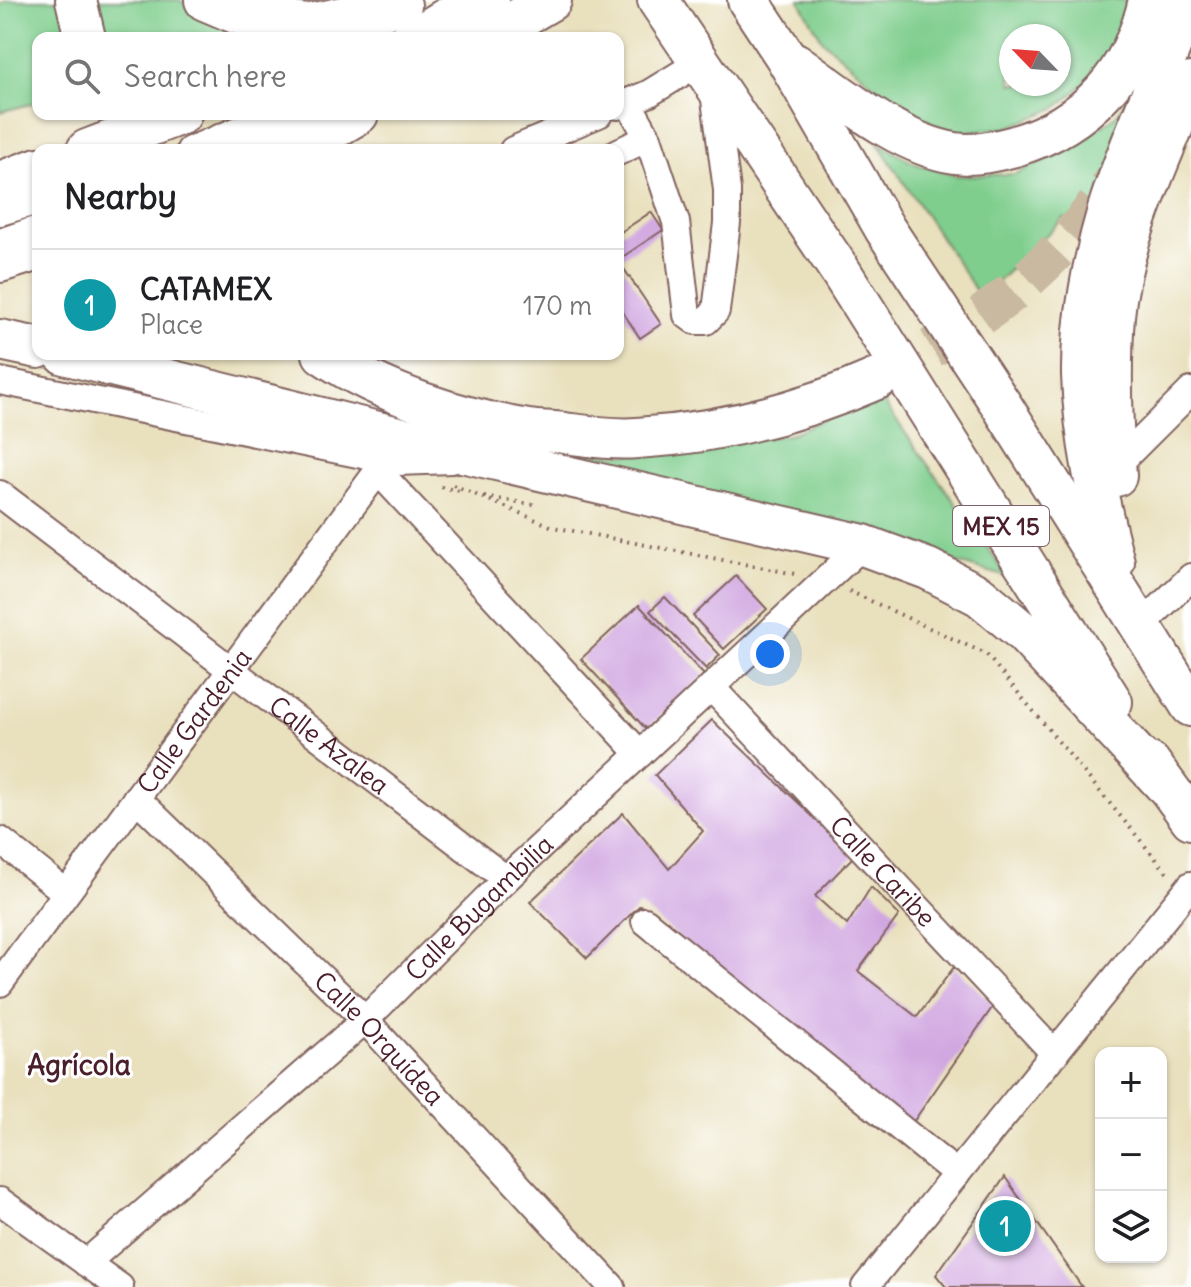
<!DOCTYPE html>
<meta charset="utf-8">
<style>
body{margin:0;font-family:Delius,sans-serif;background:#f2f2f2;color:#202124}
.controls{position:absolute;right:24px;bottom:24px;display:grid;overflow:hidden;border-radius:16px;box-shadow:0 2px 6px #0004}
.controls button{width:72px;height:72px;display:grid;place-items:center;padding:0;border:0;border-bottom:2px solid #e0e0e0;background:#fff;color:#202124;font:40px sans-serif}
.compass{position:absolute;left:999px;top:24px;width:72px;height:72px;border-radius:50%;background:#fff;box-shadow:0 2px 6px #0004;rotate:295deg}
.you{position:absolute;left:770px;top:654px;width:28px;height:28px;margin:-20px;border:6px solid #fff;border-radius:50%;background:#1a73e8;box-shadow:0 0 0 12px #1a73e833}
.badge{display:grid;place-items:center;width:52px;height:52px;border-radius:50%;background:#db2777;color:#fff;font-size:26px;font-weight:700}
.pin{position:absolute;translate:-50% -50%;border:4px solid #fff;box-shadow:0 2px 8px #0006}
.list{margin:0;padding:0;list-style:none}
h2{display:flex;justify-content:space-between;align-items:center;height:104px;margin:0;padding:0 32px;font-size:34px}
h2 small{font-size:26px;font-weight:400;color:#757577}
.list li{display:grid;grid-template-columns:52px 1fr auto;gap:24px;align-items:center;box-sizing:border-box;height:112px;padding:0 32px;border-top:2px solid #e0e0e0}
.list b{display:block;font-size:30px;white-space:nowrap}
.list p{margin:0;font-size:26px;white-space:nowrap;color:#757577}
.list em{font-size:26px;font-style:normal;color:#757577}
.icon{flex:none;width:44px;height:44px;fill:none;stroke:currentColor;stroke-width:2;stroke-linecap:round;stroke-linejoin:round}
.map{position:relative;flex:none;width:1191px;height:1287px;overflow:hidden}
.search{position:absolute;background:#fff;box-shadow:0 2px 6px #0004;left:32px;top:32px;width:592px;height:88px;display:flex;align-items:center;gap:20px;box-sizing:border-box;padding:0 28px;border-radius:16px;color:#757577;font-size:30px}
.panel{position:absolute;background:#fff;box-shadow:0 2px 6px #0004;left:32px;top:144px;width:592px;height:216px;border-radius:16px}
.map>svg:first-child{display:block}
.green{fill:#7fce8d;stroke:#64765c;stroke-width:2;fill-rule:evenodd}
.building{fill:#d1a7e1}
.lines{fill:none;stroke-linecap:round;stroke-linejoin:round}
.highway-tunnel{stroke:#c9b9a0;stroke-width:40;stroke-dasharray:40 20;stroke-linecap:butt}
.minor-casing{stroke:#82635e;stroke-width:30}
.highway-casing{stroke:#82635e;stroke-width:44}
.path{stroke:#82635e;stroke-width:4;stroke-dasharray:2 6;stroke-linecap:butt}
.minor{stroke:#fff;stroke-width:26}
.highway{stroke:#fff;stroke-width:40}
.labels{text-anchor:middle;dominant-baseline:central;stroke-width:6;stroke-linejoin:round;paint-order:stroke}
.shield{fill:#fff;stroke:#80626b;stroke-width:2}
.shield-label{font-size:24px;font-weight:bold;fill:#4a1f2b}
.street-label{font-size:26px;fill:#4a1f2b;stroke:#fff}
.neighbourhood-label{font-size:28px;font-weight:bold;fill:#4a1f2b;stroke:#fff}
</style>
<div class="map">
<svg width="1191" height="1287" viewBox="0 0 1191 1287">
<rect width="100%" height="100%" fill="#fff"/>
<filter id="ink" filterUnits="userSpaceOnUse"><feTurbulence type="fractalNoise" baseFrequency=".0125" numOctaves="2"/><feDisplacementMap in="SourceGraphic" scale="16" xChannelSelector="R" yChannelSelector="G"/><feConvolveMatrix kernelMatrix="1 2 1 2 8 2 1 2 1" color-interpolation-filters="sRGB"/></filter>
<filter id="wash" filterUnits="userSpaceOnUse"><feTurbulence type="fractalNoise" baseFrequency=".006" numOctaves="4" result="noise"/><feDisplacementMap in="SourceGraphic" scale="32" xChannelSelector="R" yChannelSelector="G"/><feGaussianBlur stdDeviation="1.8" result="paint"/><feColorMatrix in="noise" values="0 0 0 0 0 0 0 0 0 0 0 0 0 0 0 0 0 1.4 0 .05"/><feComposite in="paint" operator="in"/></filter>
<g filter="url(#wash)">
<rect width="100%" height="100%" fill="#e9e0bd"/>
<!-- green -->
<g class="green">
<polygon points="7,0 63,0 73,38 38,38 38,102 0,112 0,5"/>
<polygon points="96,0 180,0 191,10 248,38 104,38"/>
<path d="M 799,0 L 1129,0 L 1123,29 L 1096,74 L 1056,108 L 1007,128 L 955,132 L 910,116 L 823,41 ZM 1011,36 L 1059,36 L 1059,84 L 1011,84 Z"/>
<polygon points="1150,65 1090,244 1064,218 995,284 978,294 877,142 915,164 957,176 1015,174 1063,153 1115,117"/>
<polygon points="879,396 1008,577 551,451 629,455 788,435"/>
</g>
<g id="blocks">
<!-- building -->
<g class="building">
<polygon points="651,212 663,230 618,260 661,324 640,338 618,305 618,234"/>
<polygon points="736,576 767,609 724,649 693,616"/>
<polygon points="665,597 720,655 706,669 650,611"/>
<polygon points="639,605 704,675 646,729 581,659"/>
<polygon points="712,720 854,856 815,896 847,925 871,887 899,915 858,971 917,1017 954,967 994,1005 909,1128 640,905 587,958 530,902 623,813 669,869 703,831 655,775"/>
<polygon points="1005,1177 1082,1287 946,1287 936,1275"/>
</g>
</g>
</g>
<g filter="url(#ink)">
<use href="#blocks" fill-opacity="0" stroke="#82635e" stroke-width="2"/>
<g class="lines">
<!-- highway-tunnel -->
<path class="highway-tunnel" d="M 879,378 C 978,325 1049,274 1115,180"/>
<defs>
<g id="minor">
<polyline points="448,30 496,0"/>
<polyline points="401,38 463,0"/>
<polyline points="628,102 648,138 676,222 687,315 695,321 706,321 716,311 727,223 727,190 714,92"/>
<polyline points="618,106 648,94 700,62"/>
<polyline points="190,150 277,114"/>
<polyline points="242,150 282,133 312,114"/>
<polyline points="513,150 599,114"/>
<polyline points="618,152 648,138"/>
<polyline points="0,212 38,201"/>
<polyline points="0,242 38,229"/>
<polyline points="0,381 397,462 452,460"/>
<polyline points="1115,467 1191,391"/>
<polyline points="378,471 640,754"/>
<path id="s1" d="M 0,494 L 506,879"/>
<polyline points="1141,626 1191,577"/>
<path id="s2" d="M 711,687 L 1055,1054"/>
<path id="s3" d="M 136,798 L 365,1020 L 612,1287"/>
<polyline points="0,840 65,892"/>
<polyline points="645,921 957,1174"/>
<path id="s4" d="M 0,983 L 386,460"/>
<polyline points="0,1201 120,1287"/>
<path id="s5" d="M 86,1263 L 365,1020 L 506,879 L 863,545"/>
<polyline points="865,1287 1191,885"/>
</g>
<g id="highway">
<polyline points="76,0 85,38"/>
<polyline points="205,0 238,14 306,25 401,5"/>
<polyline points="658,0 839,269 1112,702"/>
<polyline points="748,0 785,56 885,229 1002,406 1191,706"/>
<polyline points="486,38 551,0"/>
<path d="M 795,63 C 841,95 899,145 955,153 C 975,156 996,151 1015,146 C 1087,124 1133,73 1149,0"/>
<polyline points="87,150 181,114"/>
<polyline points="297,150 358,114"/>
<polyline points="0,182 38,168"/>
<polyline points="0,262 38,250"/>
<polyline points="0,340 38,348"/>
<polyline points="64,354 406,439 863,545 928,569 980,596 1023,632 1164,784"/>
<path d="M 323,354 C 382,394 458,418 528,430 C 540,432 552,431 564,433 C 588,436 613,440 637,438 C 721,433 802,412 879,378"/>
<path d="M 1116,476 C 1112,424 1110,368 1114,316 C 1121,237 1162,156 1191,83"/>
<path d="M 1114,562 C 1098,501 1084,439 1082,375 C 1081,323 1094,256 1109,206 C 1131,136 1165,70 1187,0"/>
<polyline points="1150,763 1191,819"/>
</g>
</defs>
<!-- minor casing -->
<use href="#minor" class="minor-casing"/>
<!-- highway casing -->
<use href="#highway" class="highway-casing"/>
<!-- path -->
<g class="path">
<polyline points="453,485 553,527 795,574"/>
<polyline points="441,487 464,492"/>
<polyline points="484,497 538,505"/>
<polyline points="849,591 986,654 1170,876"/>
</g>
<!-- minor -->
<use href="#minor" class="minor"/>
<!-- highway -->
<use href="#highway" class="highway"/>
</g>
</g>
<g class="labels">
<!-- shield labels -->
<rect class="shield" x="953" y="506" width="96" height="40" rx="6"/>
<g class="shield-label">
<text x="1001" y="526">MEX 15</text>
</g>
<!-- street labels -->
<g class="street-label">
<text stroke="none"><textPath href="#s4" startOffset="326">Calle Gardenia</textPath></text>
<text stroke="none"><textPath href="#s1" startOffset="414">Calle Azalea</textPath></text>
<text stroke="none"><textPath href="#s2" startOffset="252">Calle Caribe</textPath></text>
<text stroke="none"><textPath href="#s5" startOffset="530">Calle Bugambilia</textPath></text>
<text stroke="none"><textPath href="#s3" startOffset="342">Calle Orquídea</textPath></text>
</g>
<!-- neighbourhood labels -->
<g class="neighbourhood-label">
<text x="79" y="1065">Agrícola</text>
</g>
</g>
</svg>
<div class="controls">
<button>+</button>
<button>−</button>
<button><svg class="icon" aria-label="layers" viewBox="0 0 24 24"><path d="M12 4l9 5-9 5-9-5zM3 14l9 5 9-5"/></svg></button>
</div>
<svg class="compass" viewBox="-18 -18 36 36"><path d="M0-13l5 13h-10z" fill="#e53935"/><path d="M0 13l5-13h-10z" fill="#757577"/></svg>
<div class="you"></div>
<div class="pin badge" style="left:1005px;top:1226px;background:#0f9aa8">1</div>
<div class="search"><svg class="icon" aria-label="search" viewBox="0 0 24 24"><circle cx="10" cy="10" r="6"/><path d="M15 15l6 6"/></svg>Search here</div>
<section class="panel">
<h2>Nearby<small></small></h2>
<ul class="list">
<li><span class="badge" style="background:#0f9aa8">1</span><div><b>CATAMEX</b><p>Place</p></div><em>170 m</em></li>
</ul>
</section>
</div>
